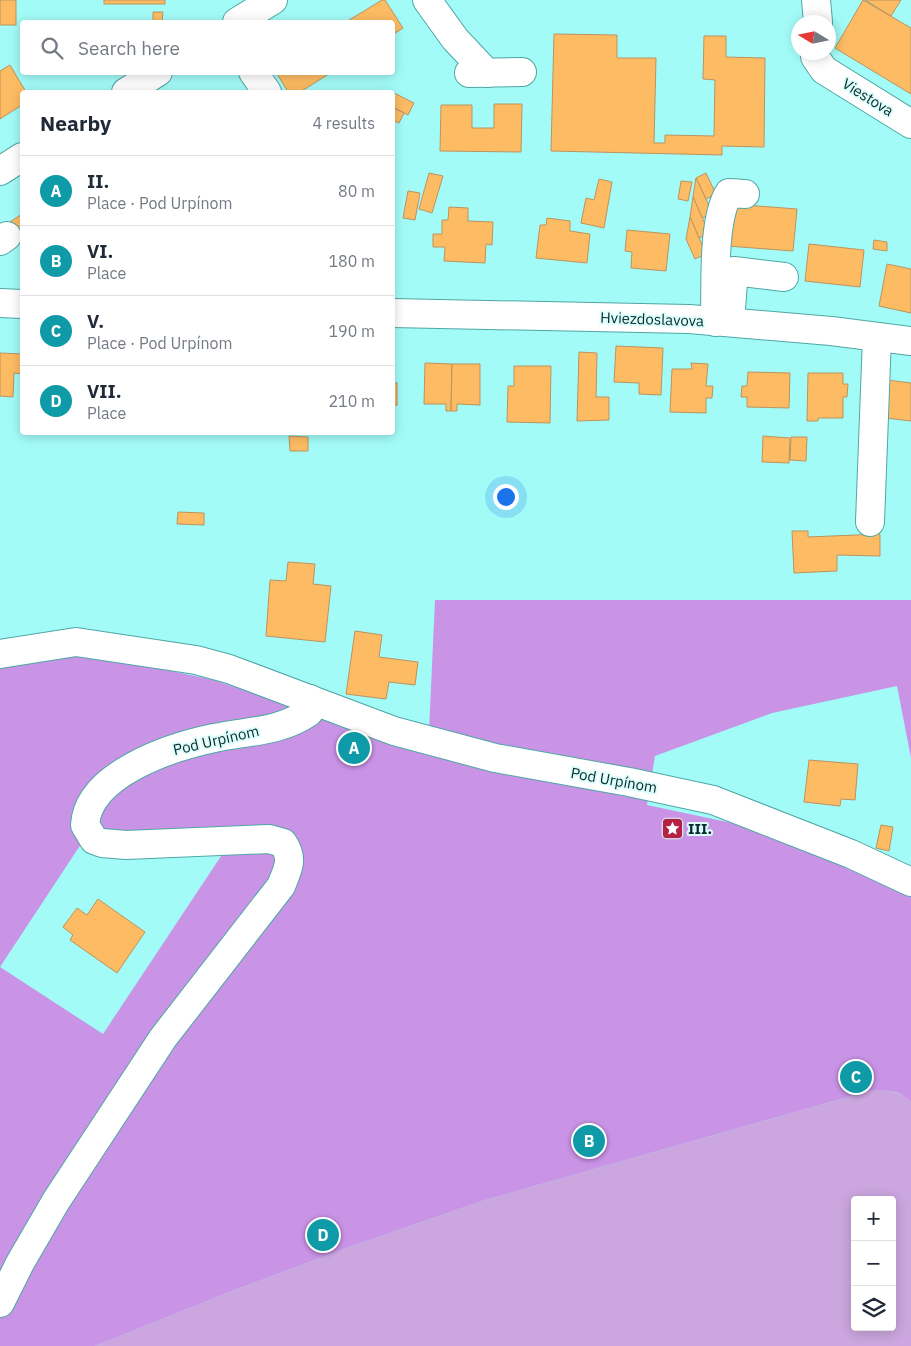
<!DOCTYPE html>
<meta charset="utf-8">
<style>
body{margin:0;font-family:"IBM Plex Sans",sans-serif;background:#f6f6f7;color:#1f2937}
.controls{position:absolute;right:15px;bottom:15px;display:grid;overflow:hidden;border-radius:5px;box-shadow:0 2px 12px #0003}
.controls button{width:45px;height:45px;display:grid;place-items:center;padding:0;border:0;border-bottom:1px solid #e0e1e3;background:#fff;color:#1f2937;font:25px sans-serif}
.compass{position:absolute;left:791px;top:15px;width:45px;height:45px;border-radius:50%;background:#fff;box-shadow:0 2px 12px #0003;rotate:280deg}
.you{position:absolute;left:505px;top:496px;width:18px;height:18px;margin:-12px;border:4px solid #fff;border-radius:50%;background:#1a73e8;box-shadow:0 0 0 8px #1a73e833}
.badge{display:grid;place-items:center;width:32px;height:32px;border-radius:50%;background:#7c3aed;color:#fff;font-size:16px;font-weight:700}
.pin{position:absolute;translate:-50% -50%;border:2px solid #fff;box-shadow:0 1px 5px #0006}
.list{margin:0;padding:0;list-style:none}
h2{display:flex;justify-content:space-between;align-items:center;height:65px;margin:0;padding:0 20px;font-size:21px}
h2 small{font-size:16px;font-weight:400;color:#747a83}
.list li{display:grid;grid-template-columns:32px 1fr auto;gap:15px;align-items:center;box-sizing:border-box;height:70px;padding:0 20px;border-top:1px solid #e0e1e3}
.list b{display:block;font-size:19px;white-space:nowrap}
.list p{margin:0;font-size:16px;white-space:nowrap;color:#747a83}
.list em{font-size:16px;font-style:normal;color:#747a83}
.icon{flex:none;width:28px;height:28px;fill:none;stroke:currentColor;stroke-width:2;stroke-linecap:round;stroke-linejoin:round}
.map{position:relative;flex:none;width:911px;height:1346px;overflow:hidden}
.search{position:absolute;background:#fff;box-shadow:0 2px 12px #0003;left:20px;top:20px;width:375px;height:55px;display:flex;align-items:center;gap:12px;box-sizing:border-box;padding:0 18px;border-radius:5px;color:#747a83;font-size:19px}
.panel{position:absolute;background:#fff;box-shadow:0 2px 12px #0003;left:20px;top:90px;width:375px;height:345px;border-radius:5px}
.map>svg:first-child{display:block}
.green{fill:#cba6df;fill-rule:evenodd}
.forest{fill:#c993e6;fill-rule:evenodd}
.building{fill:#fdbc63;stroke:#bb935f}
.lines{fill:none;stroke-linecap:round;stroke-linejoin:round}
.minor-casing{stroke:#4fa7a5;stroke-width:30}
.major-casing{stroke:#4fa7a5;stroke-width:30}
.minor{stroke:#fff;stroke-width:28}
.major{stroke:#fff;stroke-width:28}
.labels{text-anchor:middle;dominant-baseline:central;stroke-width:4;stroke-linejoin:round;paint-order:stroke}
.street-label{font-size:15px;fill:#052c2b;stroke:#ddfdfc}
.poi-label{font-size:15px;font-weight:bold;fill:#052c2b;stroke:#ddfdfc;text-anchor:start}
</style>
<div class="map">
<svg width="911" height="1346" viewBox="0 0 911 1346">
<rect width="100%" height="100%" fill="#a3fbf8"/>
<!-- green -->
<path class="green" d="M 887,1090 L 906,1096 L 911,1102 L 911,1346 L 95,1346 L 237,1289 L 355,1245 L 485,1200 L 869,1091 ZM 855,1200 L 892,1200 L 892,1327 L 855,1327 Z"/>
<!-- forest -->
<path class="forest" d="M 435,600 L 911,600 L 911,758 L 897,686 L 772,713 L 655,756 L 647,805 L 732,823 L 833,862 L 911,897 L 911,1102 C 900,1089 885,1090 869,1091 L 485,1200 L 355,1245 L 237,1289 L 95,1346 L 0,1346 L 0,662 L 33,655 L 110,658 L 214,680 L 428,753 ZM 239,829 L 103,1034 L 0,967 L 85,838 Z"/>
<!-- building -->
<g class="building">
<rect x="0" y="0" width="16" height="25"/>
<rect x="104" y="0" width="61" height="4"/>
<polygon points="382,0 385,0 403,28 392,35 392,22 346,22"/>
<polygon points="863,0 911,28 911,94 835,48"/>
<polygon points="865,0 901,0 891,16"/>
<polygon points="153,12 163,12 162,21 153,21"/>
<polygon points="554,34 617,35 617,58 656,58 654,143 665,143 665,135 714,136 715,80 703,79 704,36 726,36 726,57 765,58 764,147 722,146 722,155 551,151"/>
<polygon points="10,65 26,92 22,92 22,105 0,119 0,71"/>
<polygon points="276,72 332,72 300,92 288,92"/>
<polygon points="392,92 414,103 408,115 392,107"/>
<polygon points="494,104 522,104 521,152 440,151 441,105 472,105 472,128 494,128"/>
<polygon points="392,107 404,113 399,123 392,120"/>
<polygon points="429,173 443,176 432,213 419,209"/>
<polygon points="706,173 716,194 706,199 696,178"/>
<polygon points="696,178 713,214 702,218 693,197"/>
<polygon points="599,179 612,182 604,228 581,223 586,198 594,200"/>
<polygon points="681,181 692,182 688,201 678,199"/>
<polygon points="408,191 420,193 415,220 403,218"/>
<polygon points="693,197 709,233 699,238 690,217"/>
<polygon points="732,204 797,209 793,251 727,246"/>
<polygon points="449,207 468,208 468,221 493,222 492,245 486,244 485,263 444,261 445,247 433,247 433,234 442,234 442,220 448,220"/>
<polygon points="22,214 22,241 10,222"/>
<polygon points="690,217 706,254 695,259 686,239"/>
<polygon points="547,218 570,221 570,231 590,234 587,263 536,258 540,225 546,225"/>
<polygon points="627,230 670,234 666,271 631,268 632,252 625,251"/>
<polygon points="874,240 887,242 887,251 873,249"/>
<polygon points="809,244 864,250 860,287 805,281"/>
<polygon points="887,264 911,269 911,313 879,306"/>
<polygon points="616,346 663,348 661,395 639,394 639,383 614,382"/>
<polygon points="579,352 597,353 596,397 609,397 609,420 577,421"/>
<polygon points="0,353 22,354 22,374 14,373 13,397 0,396"/>
<polygon points="425,363 452,364 451,411 446,411 446,404 424,404"/>
<polygon points="691,363 708,364 706,386 713,386 712,398 706,398 706,413 670,412 672,369 692,369"/>
<polygon points="452,364 480,364 480,405 457,404 457,411 451,411"/>
<polygon points="514,366 551,366 550,423 507,422 508,386 514,386"/>
<polygon points="748,372 790,373 789,408 747,407 747,397 741,397 742,386 747,386"/>
<polygon points="808,373 843,373 843,384 848,384 847,397 843,397 843,418 818,418 818,421 807,421"/>
<polygon points="887,380 911,383 911,421 886,418"/>
<rect x="392" y="383" width="5" height="22"/>
<polygon points="289,436 308,437 308,451 290,451"/>
<polygon points="763,436 790,438 789,463 762,462"/>
<polygon points="791,437 807,437 806,461 790,460"/>
<polygon points="178,512 204,513 204,525 177,524"/>
<polygon points="792,531 808,531 808,537 880,534 880,556 837,555 837,571 794,573"/>
<polygon points="288,562 315,564 313,584 331,586 325,642 266,636 270,580 286,581"/>
<polygon points="355,631 382,635 379,657 418,662 415,685 389,682 386,699 346,694"/>
<polygon points="809,760 858,764 855,800 841,799 840,806 804,802"/>
<polygon points="881,825 893,827 889,851 876,848"/>
<polygon points="98,899 145,932 117,973 70,940 73,935 63,927 77,908 87,915"/>
</g>
<g class="lines">
<defs>
<g id="minor">
<polyline points="427,0 455,39 487,73"/>
<polyline points="816,0 818,22"/>
<polyline points="815,52 815,57 824,70 911,124"/>
<polyline points="253,72 267,92"/>
<polyline points="469,73 522,72"/>
<polyline points="0,241 7,236"/>
<polyline points="0,303 22,304"/>
<polyline points="731,308 734,271 784,277"/>
<polyline points="392,313 689,319 831,331 911,341"/>
<path d="M 715,322 C 716,288 712,220 729,193 L 745,194"/>
<polyline points="870,522 877,337"/>
<polyline points="0,654 76,642 196,660 229,669 394,731 495,758 629,782 713,800 851,854 911,882"/>
<path d="M 0,1303 L 20,1263 L 56,1201 L 163,1038 L 281,886 C 288,869 294,859 283,843 L 269,839 L 126,845 L 102,843 L 94,840 L 85,825 C 88,774 171,747 214,738 C 247,731 281,732 309,712 L 310,699"/>
</g>
<g id="major">
<polyline points="237,22 273,0"/>
<polyline points="126,92 158,72"/>
<polyline points="0,171 22,157"/>
</g>
</defs>
<!-- minor casing -->
<use href="#minor" class="minor-casing"/>
<!-- major casing -->
<use href="#major" class="major-casing"/>
<!-- minor -->
<use href="#minor" class="minor"/>
<!-- major -->
<use href="#major" class="major"/>
</g>
<!-- icons -->
<defs>
<symbol id="sight-square" viewBox="-11 -11 22 22"><rect x="-9" y="-9" width="18" height="18" rx="4" fill="#b32145" stroke="#ddfdfc"/><path d="M0-6L1.8-2.2L6-1.7L2.9 1.2L3.7 5.4L0 3.3L-3.7 5.4L-2.9 1.2L-6-1.7L-1.8-2.2Z" fill="#fff"/></symbol>
</defs>
<g fill-rule="evenodd">
<use href="#sight-square" x="660" y="816" width="25" height="25"/>
</g>
<g class="labels">
<!-- street labels -->
<g class="street-label">
<text transform="translate(868 97) rotate(32)">Viestova</text>
<text transform="translate(652 319) rotate(2)">Hviezdoslavova</text>
<text transform="translate(216 740) rotate(-13)">Pod Urpínom</text>
<text transform="translate(614 780) rotate(10)">Pod Urpínom</text>
</g>
<!-- poi labels -->
<g class="poi-label">
<text x="688" y="828">III.</text>
</g>
</g>
</svg>
<div class="controls">
<button>+</button>
<button>−</button>
<button><svg class="icon" aria-label="layers" viewBox="0 0 24 24"><path d="M12 4l9 5-9 5-9-5zM3 14l9 5 9-5"/></svg></button>
</div>
<svg class="compass" viewBox="-18 -18 36 36"><path d="M0-13l5 13h-10z" fill="#e53935"/><path d="M0 13l5-13h-10z" fill="#747a83"/></svg>
<div class="you"></div>
<div class="pin badge" style="left:354px;top:748px;background:#0f9aa8">A</div>
<div class="pin badge" style="left:589px;top:1141px;background:#0f9aa8">B</div>
<div class="pin badge" style="left:856px;top:1077px;background:#0f9aa8">C</div>
<div class="pin badge" style="left:323px;top:1235px;background:#0f9aa8">D</div>
<div class="search"><svg class="icon" aria-label="search" viewBox="0 0 24 24"><circle cx="10" cy="10" r="6"/><path d="M15 15l6 6"/></svg>Search here</div>
<section class="panel">
<h2>Nearby<small>4 results</small></h2>
<ul class="list">
<li><span class="badge" style="background:#0f9aa8">A</span><div><b>II.</b><p>Place · Pod Urpínom</p></div><em>80 m</em></li>
<li><span class="badge" style="background:#0f9aa8">B</span><div><b>VI.</b><p>Place</p></div><em>180 m</em></li>
<li><span class="badge" style="background:#0f9aa8">C</span><div><b>V.</b><p>Place · Pod Urpínom</p></div><em>190 m</em></li>
<li><span class="badge" style="background:#0f9aa8">D</span><div><b>VII.</b><p>Place</p></div><em>210 m</em></li>
</ul>
</section>
</div>
